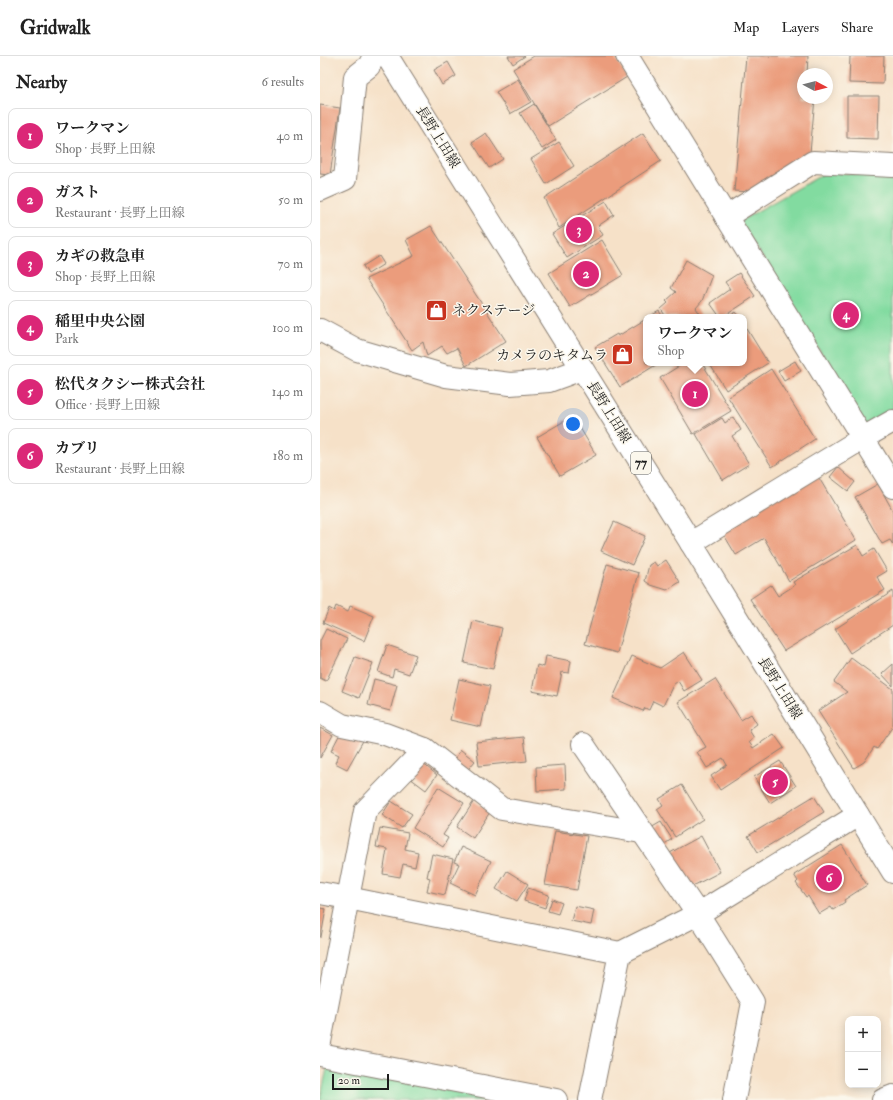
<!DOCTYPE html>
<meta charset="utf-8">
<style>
body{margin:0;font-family:"IM FELL Double Pica","Noto Serif JP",serif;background:#f2f2f2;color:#222}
.controls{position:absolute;right:12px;bottom:12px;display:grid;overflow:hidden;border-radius:8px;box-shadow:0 2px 10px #0003}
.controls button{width:36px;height:36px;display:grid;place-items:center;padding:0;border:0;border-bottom:1px solid #e0e0e0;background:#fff;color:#222;font:20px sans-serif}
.compass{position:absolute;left:477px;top:12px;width:36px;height:36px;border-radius:50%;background:#fff;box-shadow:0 2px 10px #0003;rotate:97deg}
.scale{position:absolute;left:12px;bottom:10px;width:57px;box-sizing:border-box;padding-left:4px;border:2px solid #1c1c1c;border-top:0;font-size:11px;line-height:14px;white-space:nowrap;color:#1c1c1c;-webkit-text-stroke:3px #fbf7ec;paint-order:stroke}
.you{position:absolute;left:253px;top:368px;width:14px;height:14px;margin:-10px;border:3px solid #fff;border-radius:50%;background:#1a73e8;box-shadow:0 0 0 6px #1a73e833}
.badge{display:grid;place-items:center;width:26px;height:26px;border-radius:50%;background:#db2777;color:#fff;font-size:13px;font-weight:700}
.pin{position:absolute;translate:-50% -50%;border:2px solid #fff;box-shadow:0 1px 4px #0006}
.popup{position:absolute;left:323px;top:258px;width:104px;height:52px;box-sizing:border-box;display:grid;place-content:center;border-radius:8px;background:#fff;filter:drop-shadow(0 1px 3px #0005);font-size:13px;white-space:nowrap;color:#767676}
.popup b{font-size:15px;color:#222}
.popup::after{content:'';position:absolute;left:50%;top:100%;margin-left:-8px;border:8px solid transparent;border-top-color:#fff}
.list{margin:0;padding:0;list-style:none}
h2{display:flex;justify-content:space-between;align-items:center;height:52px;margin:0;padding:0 16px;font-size:17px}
h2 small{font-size:13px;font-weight:400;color:#767676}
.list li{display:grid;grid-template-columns:26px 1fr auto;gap:12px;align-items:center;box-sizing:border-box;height:56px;margin:0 8px 8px;padding:0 8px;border:1px solid #e0e0e0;border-radius:8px}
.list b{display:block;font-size:15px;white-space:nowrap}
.list p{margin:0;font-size:13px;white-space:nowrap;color:#767676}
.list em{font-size:13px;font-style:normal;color:#767676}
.map{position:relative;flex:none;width:573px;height:1044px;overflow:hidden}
header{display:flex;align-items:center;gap:24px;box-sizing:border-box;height:56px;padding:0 20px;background:#fff;border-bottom:1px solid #e0e0e0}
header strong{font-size:19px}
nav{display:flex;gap:22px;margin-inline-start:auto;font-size:14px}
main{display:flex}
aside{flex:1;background:#fff}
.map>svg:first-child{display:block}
.green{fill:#82dba0;stroke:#4f7c5e}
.building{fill:#eb9c7b}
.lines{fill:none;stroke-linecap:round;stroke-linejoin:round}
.minor-casing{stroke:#897e72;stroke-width:24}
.major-casing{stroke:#897e72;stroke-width:24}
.minor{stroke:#fff;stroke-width:22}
.major{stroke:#fff;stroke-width:22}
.labels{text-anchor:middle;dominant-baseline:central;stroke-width:3;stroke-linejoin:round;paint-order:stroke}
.shield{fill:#fbf7ec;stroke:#5f5e5a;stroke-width:1}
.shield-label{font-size:13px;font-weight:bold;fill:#1c1c1c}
.street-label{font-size:14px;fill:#1c1c1c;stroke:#fbf7ec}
.poi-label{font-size:14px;fill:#1c1c1c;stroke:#fbf7ec;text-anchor:start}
</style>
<header>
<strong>Gridwalk</strong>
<nav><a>Map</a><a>Layers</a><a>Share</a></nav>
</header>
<main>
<aside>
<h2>Nearby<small>6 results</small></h2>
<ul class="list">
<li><span class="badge">1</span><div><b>ワークマン</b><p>Shop · 長野上田線</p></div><em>40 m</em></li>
<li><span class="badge">2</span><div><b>ガスト</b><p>Restaurant · 長野上田線</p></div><em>50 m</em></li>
<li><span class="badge">3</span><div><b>カギの救急車</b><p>Shop · 長野上田線</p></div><em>70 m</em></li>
<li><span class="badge">4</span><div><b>稲里中央公園</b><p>Park</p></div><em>100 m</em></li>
<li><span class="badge">5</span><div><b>松代タクシー株式会社</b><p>Office · 長野上田線</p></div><em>140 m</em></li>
<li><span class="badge">6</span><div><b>カブリ</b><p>Restaurant · 長野上田線</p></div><em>180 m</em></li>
</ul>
</aside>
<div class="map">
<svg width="573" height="1044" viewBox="0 0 573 1044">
<rect width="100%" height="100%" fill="#fbf7ec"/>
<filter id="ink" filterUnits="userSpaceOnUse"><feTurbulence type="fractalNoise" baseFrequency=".025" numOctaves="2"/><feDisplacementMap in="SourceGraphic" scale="8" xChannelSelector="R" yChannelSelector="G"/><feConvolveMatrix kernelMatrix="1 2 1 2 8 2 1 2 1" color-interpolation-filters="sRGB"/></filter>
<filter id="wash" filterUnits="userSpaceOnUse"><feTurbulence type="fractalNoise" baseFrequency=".012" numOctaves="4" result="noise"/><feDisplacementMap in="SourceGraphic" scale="16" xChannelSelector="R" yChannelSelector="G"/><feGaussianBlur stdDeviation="0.9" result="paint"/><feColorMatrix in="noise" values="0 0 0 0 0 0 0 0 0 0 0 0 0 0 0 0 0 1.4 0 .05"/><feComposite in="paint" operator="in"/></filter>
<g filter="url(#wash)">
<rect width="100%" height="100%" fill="#f6e1c8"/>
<!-- green -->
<g class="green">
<polygon points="507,116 573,121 573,353 546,370 420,165"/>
<polygon points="8,1008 193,1044 0,1044"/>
</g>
<g id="blocks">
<!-- building -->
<g class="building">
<polygon points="188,0 205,0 193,8"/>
<polygon points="214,0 294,0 307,21 228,70 193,13"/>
<polygon points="426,0 488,0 487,18 483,18 483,42 495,42 490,97 430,136 414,135"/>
<polygon points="530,0 564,0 563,28 529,27"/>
<polygon points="128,6 136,20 122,29 114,14"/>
<polygon points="198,23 211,46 190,58 176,36"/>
<polygon points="527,40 559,40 558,83 527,82"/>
<polygon points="214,48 236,84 222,93 200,57"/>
<polygon points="0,49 20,52 10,119 0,118"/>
<polygon points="166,77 183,103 169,112 152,86"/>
<polygon points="323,77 341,105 239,172 224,142"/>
<polygon points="239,86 254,110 226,128 211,103"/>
<polygon points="286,145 294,159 278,170 283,179 247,202 232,178"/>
<polygon points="111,170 186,285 146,310 137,292 127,297 122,290 107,300 103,286 92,294 46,223 94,200 86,184"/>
<polygon points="282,184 303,219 250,251 229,217"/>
<polygon points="59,200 64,208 48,218 43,210"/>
<polygon points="366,204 392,219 382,245 376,252 382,261 346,261 341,253 348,247 346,245 356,236 351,232"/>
<polygon points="419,217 435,240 403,261 400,261 390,247 410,233 405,226"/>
<polygon points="339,255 343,261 329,261"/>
<polygon points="416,256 420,261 408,261"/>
<polygon points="326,263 326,307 339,307 300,331 275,291 297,278 298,280"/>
<polygon points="424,268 448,307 406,334 389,307 424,307"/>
<polygon points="475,305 481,315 464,325 458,315"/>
<polygon points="364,307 382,307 411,355 373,378 340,322"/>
<polygon points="451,313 495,383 452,411 408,341"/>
<polygon points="253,360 276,399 240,420 217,381"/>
<polygon points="413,361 421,374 412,380 429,408 403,424 376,378 402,362 405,367"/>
<polygon points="518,411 535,426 528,435 510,421"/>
<polygon points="496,417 536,484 469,525 444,482 416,499 401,474"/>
<polygon points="558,428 573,455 573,489 570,484 562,488 535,441"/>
<polygon points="294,466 325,480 312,509 281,495"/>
<polygon points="537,489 543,500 554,493 567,515 557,521 565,534 464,595 430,543 451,529 458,540 475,529 473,526"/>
<polygon points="346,504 360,526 347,534 331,529 325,525 329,509 334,506 337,510"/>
<polygon points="287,508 319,517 297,597 265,588"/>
<polygon points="573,535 573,569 530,597 515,573"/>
<polygon points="16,550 28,556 30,550 54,560 44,585 3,567 9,552 14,555"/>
<polygon points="153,565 182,572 173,613 144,607"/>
<polygon points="6,573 27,583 6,625 0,622 0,585"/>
<polygon points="67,589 96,599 89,618 74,613 72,621 58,616"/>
<polygon points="364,596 382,624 364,635 358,625 353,629 343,650 333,645 329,654 325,652 323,655 293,642 312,600 340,612"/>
<polygon points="226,600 251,605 249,617 242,616 237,640 212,635 217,609 224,611"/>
<polygon points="35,601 53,607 39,642 22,635"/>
<polygon points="531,602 573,633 573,670 557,693 554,691 544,706 534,712 498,655 527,636 514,626"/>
<polygon points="573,608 573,630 562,618"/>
<polygon points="54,623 77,629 70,655 48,649"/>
<polygon points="139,623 170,630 161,671 130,664"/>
<polygon points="395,623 421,664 431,658 437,668 429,674 434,682 429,686 433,692 454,678 464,692 400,734 391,720 407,709 403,702 387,712 377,696 386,691 358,646"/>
<polygon points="0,672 13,679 0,702"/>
<polygon points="23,672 44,683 27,713 15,707 19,699 11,695"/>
<polygon points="204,681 207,705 159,710 156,686"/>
<polygon points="141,694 155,705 145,717 132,706"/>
<polygon points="460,705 476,730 450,747 434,721"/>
<polygon points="102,707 117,719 106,734 90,722"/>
<polygon points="245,709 246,733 217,735 216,711"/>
<polygon points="362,729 383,763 355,781 337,753 343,749 339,743"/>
<polygon points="118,731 144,747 123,779 128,782 123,791 93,772"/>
<polygon points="494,740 504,756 438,796 428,780"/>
<polygon points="71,745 92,758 82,772 62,759"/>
<polygon points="154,745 170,756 153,782 137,771"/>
<polygon points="341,766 352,783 340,791 329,773"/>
<polygon points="60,772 88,777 85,793 98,796 95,811 83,808 80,821 63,818 67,793 56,791"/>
<polygon points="235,775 267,780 257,834 225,829"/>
<polygon points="381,780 400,816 367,833 348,798"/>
<polygon points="522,789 547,829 524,844 525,846 513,854 511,851 499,858 488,840 486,841 476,827 478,825 474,819"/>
<polygon points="141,791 171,805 155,839 130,827 139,808 134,806"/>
<polygon points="112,798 133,803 125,839 107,835 110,822 107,821"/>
<polygon points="187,815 208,828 197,845 176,833"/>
<polygon points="208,832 229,839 225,852 204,845"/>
<polygon points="232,843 242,847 238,858 228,855"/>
<polygon points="255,850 274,854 271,869 251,865"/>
<polygon points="0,852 6,853 1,881 0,881"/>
</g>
</g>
</g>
<g filter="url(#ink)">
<use href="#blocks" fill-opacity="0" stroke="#897e72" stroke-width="1"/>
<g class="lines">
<defs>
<g id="minor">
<polyline points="307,0 573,431"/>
<polyline points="0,134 25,123 35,21 49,10 54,0"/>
<polyline points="406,161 493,106 573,110"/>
<polyline points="0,274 37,294 126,320 190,328 229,325 262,313"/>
<polyline points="371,487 543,382 573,365"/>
<polyline points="0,656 22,669 65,678 105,693"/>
<polyline points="263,688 378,858 433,946 414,1044"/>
<polyline points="0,837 28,842 45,755 105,693 182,753 321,776"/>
<polyline points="300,897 378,858 538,759"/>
<polyline points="0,986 28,842 300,897 270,1044"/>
<polyline points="0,999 236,1044"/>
<polyline points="563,1044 573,1040"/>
</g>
<polyline id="major" points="67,0 371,487 573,816"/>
</defs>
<!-- minor casing -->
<use href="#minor" class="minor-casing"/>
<!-- major casing -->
<use href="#major" class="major-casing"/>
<!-- minor -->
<use href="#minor" class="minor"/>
<!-- major -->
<use href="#major" class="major"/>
</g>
</g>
<!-- icons -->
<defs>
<symbol id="shop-square" viewBox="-11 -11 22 22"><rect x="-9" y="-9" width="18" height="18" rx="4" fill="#c8321e" stroke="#fbf7ec"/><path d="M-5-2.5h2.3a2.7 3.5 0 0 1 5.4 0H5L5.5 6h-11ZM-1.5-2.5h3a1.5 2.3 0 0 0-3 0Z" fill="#fff"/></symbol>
</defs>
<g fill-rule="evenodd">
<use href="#shop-square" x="104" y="242" width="25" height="25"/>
<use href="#shop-square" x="290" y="286" width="25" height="25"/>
</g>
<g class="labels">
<!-- shield labels -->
<rect class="shield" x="311" y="396" width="20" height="22" rx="3"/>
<g class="shield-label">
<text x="321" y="407">77</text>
</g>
<!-- street labels -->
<g class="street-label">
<text transform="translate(118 81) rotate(58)">長野上田線</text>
<text transform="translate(289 356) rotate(58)">長野上田線</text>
<text transform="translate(460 632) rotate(58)">長野上田線</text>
</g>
<!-- poi labels -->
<g class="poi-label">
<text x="132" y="254">ネクステージ</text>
<text x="288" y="299" text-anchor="end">カメラのキタムラ</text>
</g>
</g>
</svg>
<div class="controls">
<button>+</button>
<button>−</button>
</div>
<svg class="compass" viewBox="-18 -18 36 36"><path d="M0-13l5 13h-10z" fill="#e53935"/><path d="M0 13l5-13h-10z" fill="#767676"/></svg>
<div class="scale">20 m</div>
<div class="you"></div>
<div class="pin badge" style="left:375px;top:338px">1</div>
<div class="popup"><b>ワークマン</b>Shop</div>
<div class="pin badge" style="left:266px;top:218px">2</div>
<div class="pin badge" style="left:259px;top:174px">3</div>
<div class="pin badge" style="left:526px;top:259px">4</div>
<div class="pin badge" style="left:455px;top:726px">5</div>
<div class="pin badge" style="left:509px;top:822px">6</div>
</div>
</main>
